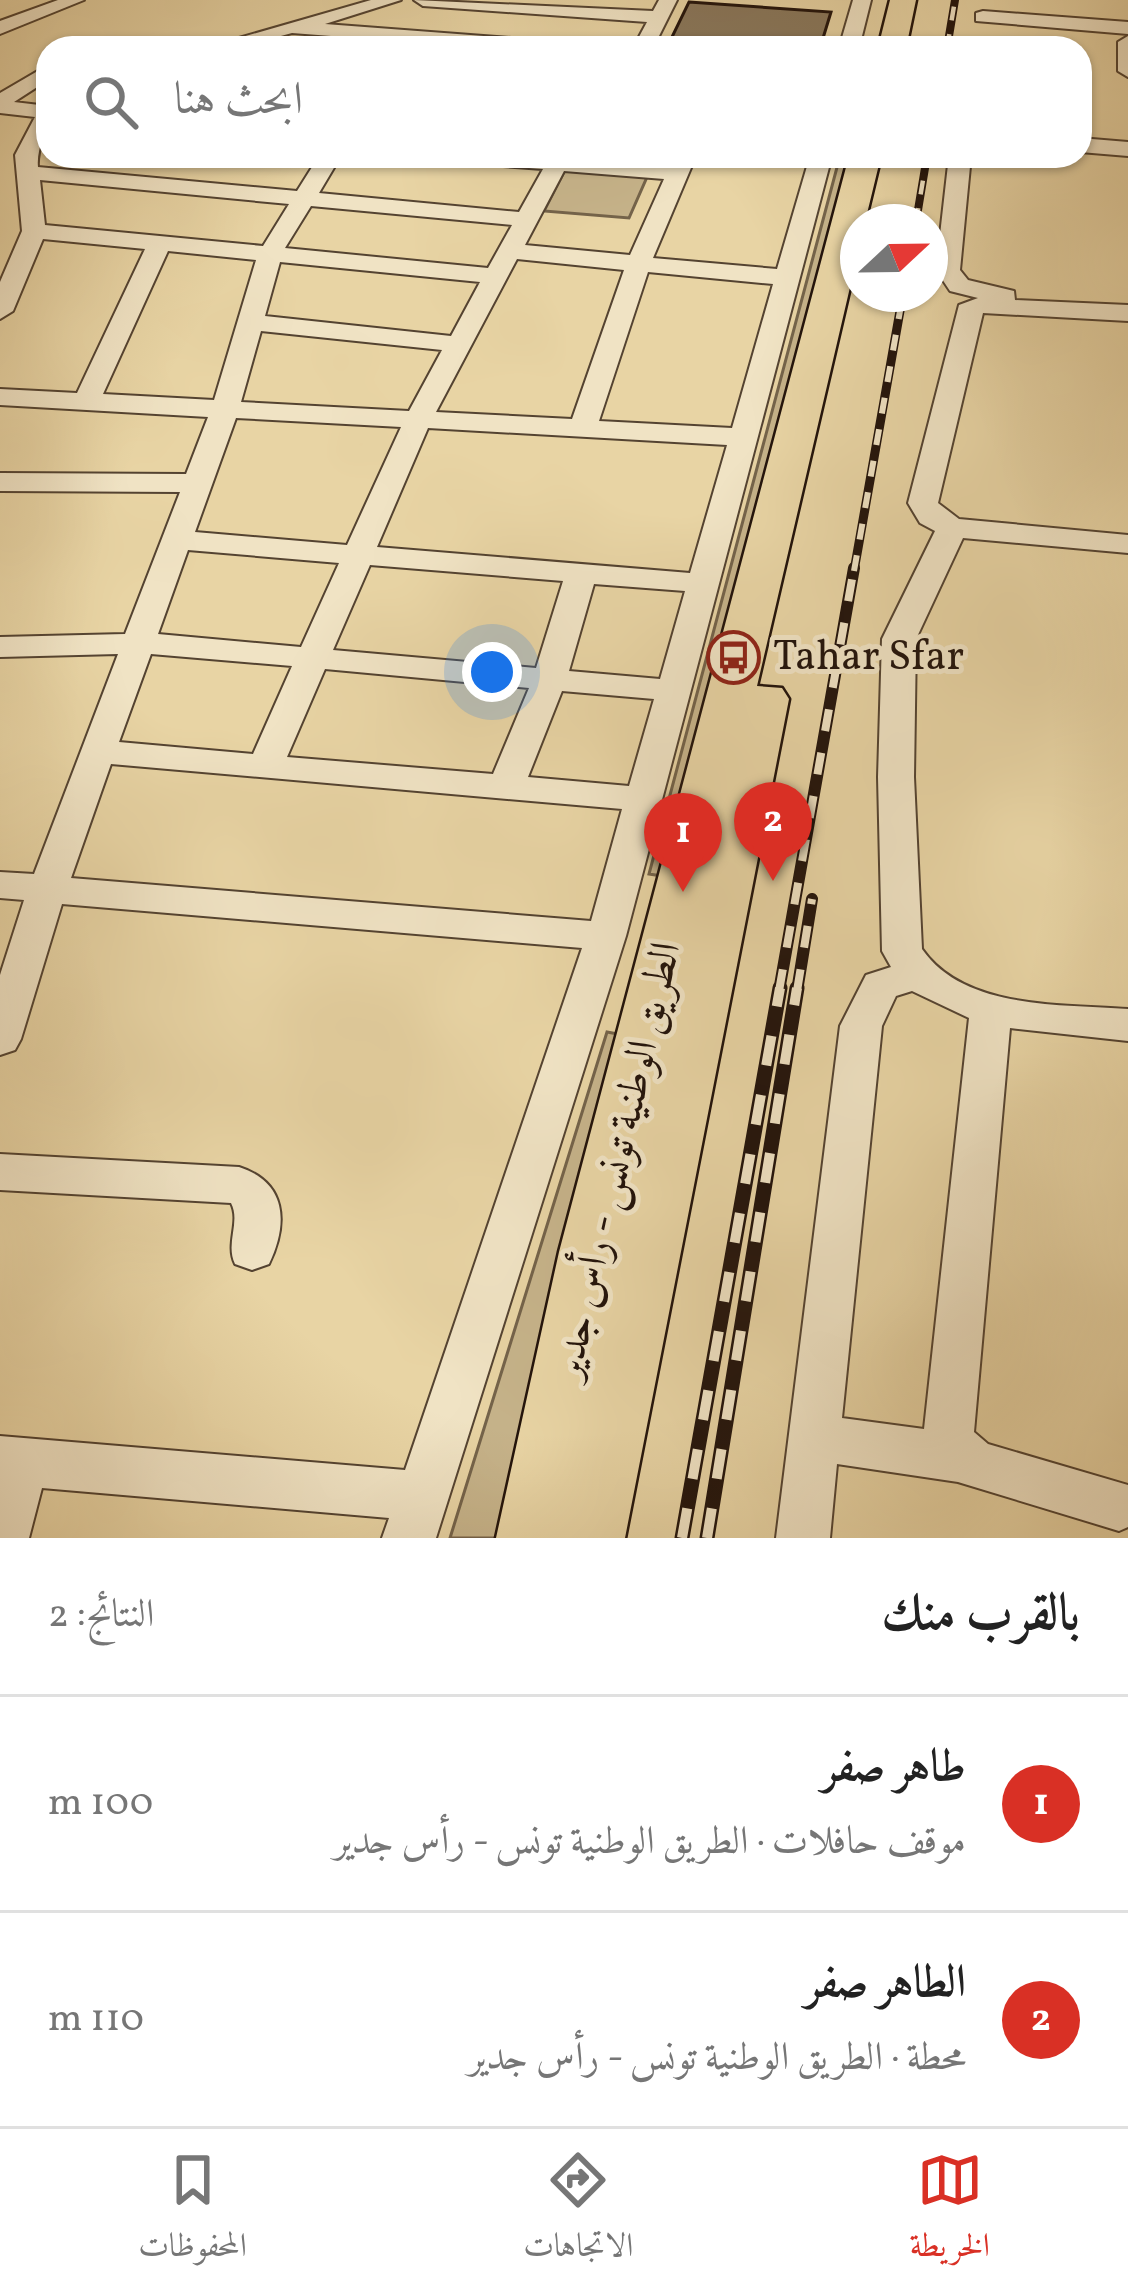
<!DOCTYPE html>
<html lang="ar">
<meta charset="utf-8">
<style>
body{margin:0;font-family:Vollkorn,Amiri,serif;background:#f2f2f2;color:#222;direction:rtl}
.compass{position:absolute;left:840px;top:204px;width:108px;height:108px;border-radius:50%;background:#fff;box-shadow:0 3px 9px #0004;rotate:68deg}
.you{position:absolute;left:492px;top:672px;width:42px;height:42px;margin:-30px;border:9px solid #fff;border-radius:50%;background:#1a73e8;box-shadow:0 0 0 18px #1a73e833}
.badge{display:grid;place-items:center;width:78px;height:78px;border-radius:50%;background:#d93025;color:#fff;font-size:39px;font-weight:700}
.pin{position:absolute;translate:-50% -99px;filter:drop-shadow(0 3px 6px #0008)}
.pin::after{content:'';position:absolute;top:63px;width:42px;height:36px;background:inherit;clip-path:polygon(0 0,100% 0,50% 100%)}
.list{margin:0;padding:0;list-style:none}
h2{display:flex;justify-content:space-between;align-items:center;height:156px;margin:0;padding:0 48px;font-size:51px}
h2 small{font-size:39px;font-weight:400;color:#767676}
.list li{display:grid;grid-template-columns:78px 1fr auto;gap:36px;align-items:center;box-sizing:border-box;height:216px;padding:0 48px;border-top:3px solid #e0e0e0}
.list b{display:block;font-size:45px;white-space:nowrap}
.list p{margin:0;font-size:39px;white-space:nowrap;color:#767676}
.list em{font-size:39px;font-style:normal;color:#767676}
.icon{flex:none;width:66px;height:66px;fill:none;stroke:currentColor;stroke-width:2;stroke-linecap:round;stroke-linejoin:round}
.map{position:relative;flex:none;width:1128px;height:1538px;overflow:hidden;direction:ltr}
.search{position:absolute;background:#fff;box-shadow:0 3px 9px #0004;left:36px;right:36px;top:36px;height:132px;display:flex;align-items:center;gap:30px;box-sizing:border-box;padding:0 42px;border-radius:36px;color:#767676;font-size:45px}
.sheet{height:588px;background:#fff}
nav{display:flex;justify-content:space-around;align-items:center;box-sizing:border-box;height:168px;border-top:3px solid #e0e0e0;background:#fff;font-size:33px;color:#767676}
nav a{display:grid;justify-items:center;gap:6px}
nav .on{color:#d93025}
.map>svg:first-child{display:block}
.green{fill:#c6b38a;stroke:#74634a;stroke-width:3}
.building{fill:#89775b;stroke:#22130b;stroke-width:3}
.lines{fill:none;stroke-linecap:round;stroke-linejoin:round}
.minor-casing{stroke:#544331;stroke-width:4}
.highway-casing{stroke:#22130b;stroke-width:5}
.minor{fill:#f0e3c4;fill-rule:evenodd}
.highway{fill:#e8d4a4;fill-rule:evenodd}
.rail-far3-casing{stroke:#22130b;stroke-width:8}
.rail-far2-casing{stroke:#22130b;stroke-width:9}
.rail-far1-casing{stroke:#22130b;stroke-width:12}
.rail-casing{stroke:#22130b;stroke-width:15}
.rail-far3{stroke:#f0e3c4;stroke-width:4.5;stroke-dasharray:14;stroke-linecap:butt}
.rail-far2{stroke:#f0e3c4;stroke-width:6;stroke-dasharray:16;stroke-linecap:butt}
.rail-far1{stroke:#f0e3c4;stroke-width:8;stroke-dasharray:22;stroke-linecap:butt}
.rail{stroke:#f0e3c4;stroke-width:10;stroke-dasharray:30;stroke-linecap:butt}
.labels{text-anchor:middle;dominant-baseline:central;stroke-width:10;stroke-linejoin:round;paint-order:stroke}
.poi-label{font-size:42px;fill:#22130b;stroke:#f0e3c4;text-anchor:start}
.street-label{font-size:42px;fill:#22130b;stroke:#f0e3c4}
</style>
<div class="map">
<svg width="1128" height="1538" viewBox="0 0 1128 1538">
<rect width="100%" height="100%" fill="#e8d4a4"/>
<filter id="stains"><feTurbulence type="fractalNoise" baseFrequency=".00167" numOctaves="4"/><feColorMatrix values="0 0 0 0 .2 0 0 0 0 .09 0 0 0 0 .02 0 0 0 .5 -.17"/></filter>
<radialGradient id="worn" r=".72"><stop offset=".6" stop-color="#630" stop-opacity="0"/><stop offset="1" stop-color="#630" stop-opacity=".3"/></radialGradient>
<!-- green -->
<g class="green">
<polygon points="840,156 859,156 675,878 649,874"/>
<polygon points="565,170 647,177 629,218 544,211"/>
<polygon points="607,1032 639,1038 521,1538 450,1538"/>
</g>
<!-- building -->
<g class="building">
<polygon points="689,2 831,12 820,48 670,41"/>
<polygon points="623,156 676,156 669,169 618,164"/>
</g>
<g class="lines">
<defs>
<g id="minor">
<polygon points="58,0 84,0 0,34 0,21"/>
<polygon points="371,0 401,0 325,24 563,42 573,48 487,48 292,33 236,48 204,48"/>
<polygon points="414,0 653,11 659,0 677,0 653,48 633,48 647,22 423,6"/>
<polygon points="853,0 871,0 859,48 839,48"/>
<polygon points="983,11 1128,22 1128,34 976,21 976,13"/>
<polygon points="1128,36 1128,77 1118,71 1118,42"/>
<path d="M 48,65 L 48,80 L 14,102 L 48,106 C 48,129 36,149 38,167 L 297,191 L 319,156 L 341,156 L 319,193 L 519,212 L 543,169 L 460,163 L 449,156 L 545,156 L 670,166 L 674,156 L 696,156 L 653,258 L 777,269 L 810,156 L 832,156 L 626,936 L 436,1538 L 382,1538 L 389,1518 L 42,1488 L 29,1538 L 0,1538 L 0,1436 L 405,1470 L 582,948 L 62,904 L 21,1039 L 15,1050 L 0,1055 L 0,975 L 24,900 L 0,898 L 0,872 L 34,874 L 118,654 L 0,657 L 0,637 L 125,634 L 180,492 L 0,491 L 0,473 L 186,474 L 208,417 L 0,405 L 0,389 L 77,393 L 145,249 L 43,239 L 13,311 L 0,319 L 0,282 L 22,231 L 15,155 L 35,117 L 0,113 L 0,93 ZM 564,171 L 664,179 L 630,255 L 525,245 ZM 40,180 L 289,204 L 263,246 L 45,225 ZM 311,206 L 512,225 L 488,268 L 285,248 ZM 168,251 L 256,260 L 214,400 L 103,394 ZM 517,259 L 624,270 L 572,419 L 436,412 ZM 280,262 L 480,282 L 451,336 L 265,316 ZM 648,272 L 773,284 L 732,428 L 599,421 ZM 261,331 L 442,350 L 409,411 L 241,402 ZM 236,418 L 401,427 L 347,545 L 195,532 ZM 428,428 L 727,445 L 690,573 L 377,547 ZM 188,550 L 339,563 L 301,647 L 158,634 ZM 370,565 L 563,581 L 536,668 L 333,650 ZM 594,584 L 685,591 L 660,679 L 569,671 ZM 151,654 L 292,666 L 253,754 L 119,742 ZM 325,669 L 529,688 L 493,774 L 287,757 ZM 562,691 L 654,699 L 629,786 L 528,777 ZM 111,764 L 622,809 L 591,921 L 71,878 Z"/>
<polygon points="1080,138 1128,142 1128,156 1080,152"/>
<path d="M 949,156 L 971,156 L 960,270 L 968,280 L 1014,291 L 1015,300 L 1128,305 L 1128,321 L 983,313 L 938,503 L 959,519 L 1128,535 L 1128,553 L 963,538 L 916,639 L 914,777 L 922,949 C 964,1010 1062,1004 1128,1009 L 1128,1041 L 1010,1028 L 974,1432 L 988,1444 L 1128,1485 L 1128,1527 L 1119,1531 L 958,1482 L 837,1464 L 830,1538 L 776,1538 L 840,1026 L 866,975 L 891,967 L 882,951 L 878,777 L 882,639 L 935,531 L 920,523 L 908,503 L 959,305 L 978,298 L 950,291 L 936,270 ZM 912,991 L 969,1018 L 924,1429 L 842,1418 L 882,1026 L 896,996 Z"/>
<path d="M 0,1154 L 239,1167 C 286,1182 289,1222 269,1264 L 252,1270 L 235,1264 C 225,1243 241,1222 231,1203 L 0,1190 Z"/>
</g>
<g id="highway">
<polygon points="890,0 916,0 906,48 878,48"/>
<polygon points="849,156 881,156 865,222 858,222 858,253 757,686 782,688 789,699 625,1538 496,1538 559,1252"/>
</g>
</defs>
<!-- minor casing -->
<use href="#minor" class="minor-casing"/>
<!-- highway casing -->
<use href="#highway" class="highway-casing"/>
<!-- minor -->
<use href="#minor" class="minor"/>
<!-- highway -->
<use href="#highway" class="highway"/>
<defs>
<g id="rail-far3">
<polyline points="947,48 955,0"/>
<polyline points="916,222 927,156"/>
</g>
<polyline id="rail-far2" points="854,571 903,294"/>
<g id="rail-far1">
<polyline points="779,991 854,568"/>
<polyline points="797,991 812,899"/>
</g>
<g id="rail">
<polyline points="682,1538 780,988"/>
<polyline points="707,1538 797,988"/>
</g>
</defs>
<!-- rail-far3 casing -->
<use href="#rail-far3" class="rail-far3-casing"/>
<!-- rail-far2 casing -->
<use href="#rail-far2" class="rail-far2-casing"/>
<!-- rail-far1 casing -->
<use href="#rail-far1" class="rail-far1-casing"/>
<!-- rail casing -->
<use href="#rail" class="rail-casing"/>
<!-- rail-far3 -->
<use href="#rail-far3" class="rail-far3"/>
<!-- rail-far2 -->
<use href="#rail-far2" class="rail-far2"/>
<!-- rail-far1 -->
<use href="#rail-far1" class="rail-far1"/>
<!-- rail -->
<use href="#rail" class="rail"/>
</g>
<!-- icons -->
<defs>
<symbol id="bus-ring" viewBox="-11 -11 22 22"><circle r="9.5" fill="#f0e3c4" stroke="#8f2418" stroke-width="1.5"/><path d="M-5-6H5V4H4V6H2V4H-2V6H-4V4H-5ZM-3.5-4V0h7V-4ZM-3.5 1.2v1.5H-2V1.2ZM2 1.2v1.5H3.5V1.2Z" fill="#8f2418"/></symbol>
</defs>
<g fill-rule="evenodd">
<use href="#bus-ring" x="704" y="628" width="59" height="59"/>
</g>
<g class="labels">
<!-- poi labels -->
<g class="poi-label">
<text x="773" y="658">Tahar Sfar</text>
</g>
<!-- street labels -->
<g class="street-label">
<text transform="translate(619 1161) rotate(-77)">الطريق الوطنية تونس - رأس جدير</text>
</g>
</g>
<rect width="100%" height="100%" filter="url(#stains)"/>
<rect width="100%" height="100%" fill="url(#worn)"/>
</svg>
<svg class="compass" viewBox="-18 -18 36 36"><path d="M0-13l5 13h-10z" fill="#e53935"/><path d="M0 13l5-13h-10z" fill="#767676"/></svg>
<div class="you"></div>
<div class="pin badge" style="left:683px;top:892px">1</div>
<div class="pin badge" style="left:773px;top:881px">2</div>
<div class="search"><svg class="icon" aria-label="search" viewBox="0 0 24 24"><circle cx="10" cy="10" r="6"/><path d="M15 15l6 6"/></svg>ابحث هنا</div>
</div>
<section class="sheet">
<h2>بالقرب منك<small>النتائج: 2</small></h2>
<ul class="list">
<li><span class="badge">1</span><div><b>طاهر صفر</b><p>موقف حافلات · الطريق الوطنية تونس - رأس جدير</p></div><em>100 m</em></li>
<li><span class="badge">2</span><div><b>الطاهر صفر</b><p>محطة · الطريق الوطنية تونس - رأس جدير</p></div><em>110 m</em></li>
</ul>
</section>
<nav>
<a class="on"><svg class="icon" aria-label="map" viewBox="0 0 24 24"><path d="M3 6l6-2 6 2 6-2v14l-6 2-6-2-6 2zM9 4v14M15 6v14"/></svg>الخريطة</a>
<a><svg class="icon" aria-label="directions" viewBox="0 0 24 24"><path d="M12 3l9 9-9 9-9-9zM9 14v-3h6M13 9l2 2-2 2"/></svg>الاتجاهات</a>
<a><svg class="icon" aria-label="saved" viewBox="0 0 24 24"><path d="M7 4h10v16l-5-4-5 4z"/></svg>المحفوظات</a>
</nav>
